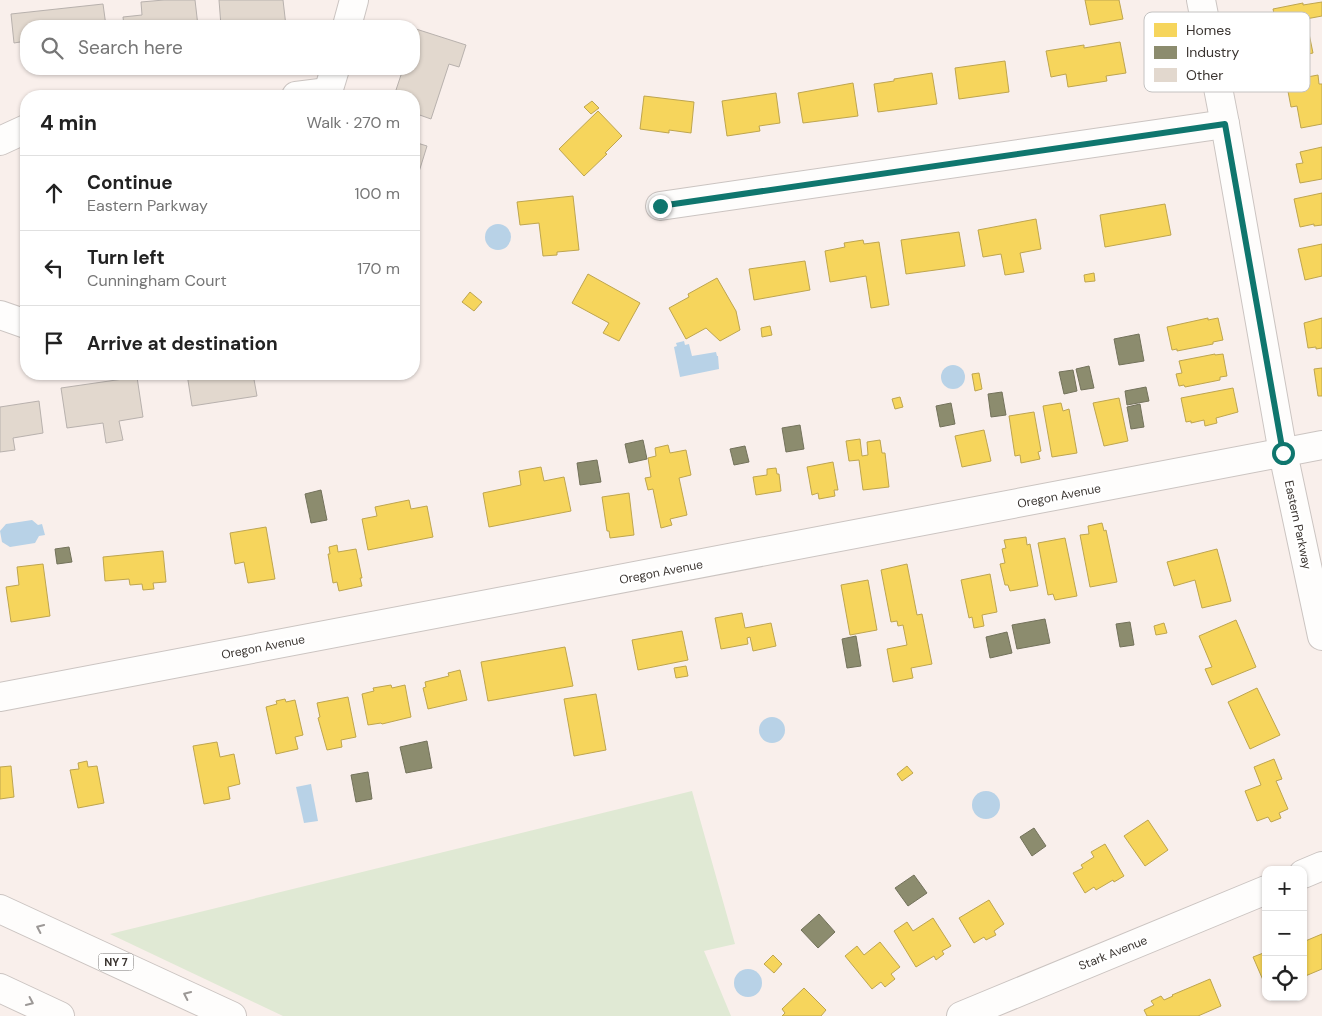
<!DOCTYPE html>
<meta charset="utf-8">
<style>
body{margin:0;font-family:"DM Sans",sans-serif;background:#f2f2f2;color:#222}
.controls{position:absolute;right:15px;bottom:15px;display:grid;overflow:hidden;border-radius:10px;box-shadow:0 1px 4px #0004}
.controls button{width:45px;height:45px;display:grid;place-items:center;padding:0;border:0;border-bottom:1px solid #e0e0e0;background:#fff;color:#222;font:25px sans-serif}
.stop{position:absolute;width:15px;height:15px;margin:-11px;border:4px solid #0f766e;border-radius:50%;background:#fff}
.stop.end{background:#0f766e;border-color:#fff;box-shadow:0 1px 5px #0008}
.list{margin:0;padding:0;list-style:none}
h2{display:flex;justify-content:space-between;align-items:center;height:65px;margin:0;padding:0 20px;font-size:21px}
h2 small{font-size:16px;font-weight:400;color:#767676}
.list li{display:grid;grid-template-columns:32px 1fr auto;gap:15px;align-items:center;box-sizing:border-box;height:75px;padding:0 20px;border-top:1px solid #e0e0e0}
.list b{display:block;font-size:19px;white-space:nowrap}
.list p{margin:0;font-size:16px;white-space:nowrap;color:#767676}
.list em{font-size:16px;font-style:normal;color:#767676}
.icon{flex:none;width:28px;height:28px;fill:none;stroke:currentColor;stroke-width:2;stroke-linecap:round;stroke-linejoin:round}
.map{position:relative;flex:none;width:1322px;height:1016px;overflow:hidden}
.search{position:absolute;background:#fff;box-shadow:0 1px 4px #0004;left:20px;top:20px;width:400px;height:55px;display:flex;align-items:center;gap:12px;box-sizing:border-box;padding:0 18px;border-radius:20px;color:#767676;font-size:19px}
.panel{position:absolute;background:#fff;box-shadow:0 1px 4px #0004;left:20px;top:90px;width:400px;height:290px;border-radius:20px}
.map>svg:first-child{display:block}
.green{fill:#e0e9d4}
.water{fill:#b8d2e7}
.homes{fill:#f6d55c;stroke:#bea54f}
.industry{fill:#8c8c6e;stroke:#73725b}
.building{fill:#e2d8ce;stroke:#b8b1ad}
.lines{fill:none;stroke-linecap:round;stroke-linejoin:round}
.minor-casing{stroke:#cbc4c1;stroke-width:30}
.highway-casing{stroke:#cbc4c1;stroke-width:30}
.minor{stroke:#fefdfc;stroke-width:28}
.highway{stroke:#fefdfc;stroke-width:28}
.oneway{stroke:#9c9896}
.route{stroke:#0f766e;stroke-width:6}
.labels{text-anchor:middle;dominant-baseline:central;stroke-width:5;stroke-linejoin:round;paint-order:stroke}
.shield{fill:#fff;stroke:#75716e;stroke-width:1}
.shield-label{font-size:11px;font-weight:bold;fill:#3a3430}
.street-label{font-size:12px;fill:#3a3430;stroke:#fff}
.key{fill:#fff;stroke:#c4c2c1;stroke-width:1}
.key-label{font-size:14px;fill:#3a3430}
</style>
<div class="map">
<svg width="1322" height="1016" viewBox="0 0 1322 1016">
<rect width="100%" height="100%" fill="#f9efeb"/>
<!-- green -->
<polygon class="green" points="692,791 735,944 704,951 731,1016 283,1016 110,934"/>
<!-- water -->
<g class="water">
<circle cx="498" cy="237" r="13"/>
<polygon points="684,341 685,345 689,344 692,356 716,352 717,356 718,356 719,369 680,377 674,347 677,346 676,343"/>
<circle cx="953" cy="377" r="12"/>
<polygon points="32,520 38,525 42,524 45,535 39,536 35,543 10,547 2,542 0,531 6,524"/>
<circle cx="772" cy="730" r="13"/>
<polygon points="311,784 318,821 304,823 296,787"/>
<circle cx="986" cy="805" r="14"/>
<circle cx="748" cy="983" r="14"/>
</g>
<!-- homes -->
<g class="homes">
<polygon points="1085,0 1119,0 1123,19 1090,25"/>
<polygon points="1322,2 1322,16 1306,19 1313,53 1284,59 1273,9 1303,3 1303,5"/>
<polygon points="1120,42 1126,73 1106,76 1107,81 1068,87 1066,74 1051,77 1046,51 1084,45 1084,48"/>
<polygon points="1005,61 1009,92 959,99 955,68"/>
<polygon points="932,73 937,104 878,112 874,84 894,81 894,79"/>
<polygon points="1318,75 1319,84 1322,84 1322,124 1301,128 1297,106 1291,107 1286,81"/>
<polygon points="853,83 858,116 803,123 798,93"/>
<polygon points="776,93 780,123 759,126 760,131 727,136 722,101"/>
<polygon points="644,96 694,102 691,133 669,130 669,133 640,129"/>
<polygon points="592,101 599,108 591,114 584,107"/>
<polygon points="598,111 622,136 605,153 607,154 584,176 559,149"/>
<polygon points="1322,147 1322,179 1300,183 1296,164 1303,163 1300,152"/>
<polygon points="1322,193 1322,225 1314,226 1314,224 1300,227 1294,199"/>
<polygon points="573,196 579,250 557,252 557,255 543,256 539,223 520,225 517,202"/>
<polygon points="1165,204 1171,235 1105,247 1100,215"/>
<polygon points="1036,219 1041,249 1020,253 1024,272 1005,275 1001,254 983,257 978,230"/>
<polygon points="959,232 965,266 906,274 901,240"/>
<polygon points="863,240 864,244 879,242 889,305 871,308 866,276 830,282 825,251 845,247 844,243"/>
<polygon points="1322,244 1322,276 1305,280 1298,249"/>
<polygon points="805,261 810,290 754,300 749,269"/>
<polygon points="1094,273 1095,281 1085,282 1084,275"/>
<polygon points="588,274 640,303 619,341 603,333 609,323 572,303"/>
<polygon points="717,278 736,311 740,330 720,341 706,328 686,339 669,308 689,297 688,294"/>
<polygon points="470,292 482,302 474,311 462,302"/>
<polygon points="1208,318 1208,320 1218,318 1223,340 1213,342 1213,344 1177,351 1177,349 1172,350 1167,327"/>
<polygon points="1322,318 1322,348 1316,349 1316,347 1308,348 1304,323"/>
<polygon points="770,326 772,335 762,337 761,328"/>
<polygon points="1215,354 1215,355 1223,354 1227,376 1220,377 1220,380 1185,387 1184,385 1179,386 1176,374 1182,373 1179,361"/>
<polygon points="1322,368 1322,396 1318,396 1314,369"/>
<polygon points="979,373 982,389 975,391 972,374"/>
<polygon points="1233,388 1238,412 1216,418 1217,423 1205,426 1204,420 1191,423 1191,421 1186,422 1181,398"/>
<polygon points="900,397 903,407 895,409 892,399"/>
<polygon points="1119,398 1128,441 1104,446 1093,403"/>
<polygon points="1061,403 1063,411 1069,409 1077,453 1052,457 1043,406"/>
<polygon points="1034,412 1041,451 1038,452 1040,459 1021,463 1020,455 1015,456 1009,416"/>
<polygon points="984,430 991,461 962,467 955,436"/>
<polygon points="860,439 862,456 868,455 867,442 880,440 882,453 885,453 889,487 863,490 859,460 849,461 846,441"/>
<polygon points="668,445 670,453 686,450 691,475 679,478 687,515 670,519 672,525 661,528 653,489 648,490 645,478 651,477 648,458 656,456 655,448"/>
<polygon points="833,462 838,490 834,490 835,496 819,499 818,493 812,495 807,467"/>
<polygon points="541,467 544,481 564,477 571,511 489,527 483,493 521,485 519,471"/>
<polygon points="776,468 777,474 779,474 781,491 756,495 753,477 767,475 767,469"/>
<polygon points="629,493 634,535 610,538 609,531 607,531 602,497"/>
<polygon points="409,500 411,509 427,506 433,537 368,550 362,519 377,516 375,507"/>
<polygon points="1102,523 1104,531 1106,530 1117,582 1090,587 1080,535 1089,534 1088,526"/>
<polygon points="266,527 275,579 248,583 244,562 235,564 230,533"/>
<polygon points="1026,537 1027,545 1030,544 1038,586 1010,591 1008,585 1005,585 1000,564 1005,563 1002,549 1006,548 1004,540"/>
<polygon points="1065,538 1077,596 1055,600 1053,594 1048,595 1038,543"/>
<polygon points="337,545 338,552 356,549 362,578 360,578 362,586 339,591 337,582 333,583 328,554 330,554 329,547"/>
<polygon points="1217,549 1231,601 1202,608 1195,580 1174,586 1167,562"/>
<polygon points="163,551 166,582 153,583 154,589 143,590 142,584 130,585 129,579 105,581 103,557"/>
<polygon points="43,564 50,616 11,622 6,587 19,585 17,567"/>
<polygon points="907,564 917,615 922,614 932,664 911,668 913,678 893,682 887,649 907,645 903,625 898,626 897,621 891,622 881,570"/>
<polygon points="990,574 997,612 982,615 984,626 974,628 972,617 969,618 961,580"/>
<polygon points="868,580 877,630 850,635 841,585"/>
<polygon points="742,613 745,628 771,623 776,646 753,651 750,637 747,638 748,644 721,649 715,618"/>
<polygon points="1236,620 1256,667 1212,685 1205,669 1212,667 1199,636"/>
<polygon points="1164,623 1167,633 1156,635 1154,626"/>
<polygon points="682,631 688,660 638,670 632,640"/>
<polygon points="565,647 573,686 488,701 481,662"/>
<polygon points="686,666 688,676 676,678 674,668"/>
<polygon points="460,670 467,700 428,709 423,688 426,687 425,682 449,676 448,673"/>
<polygon points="391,685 392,688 405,685 411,717 382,724 381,723 368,725 362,694 374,691 373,688"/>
<polygon points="1257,688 1280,735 1250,749 1228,702"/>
<polygon points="596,694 606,750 574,756 564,699"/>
<polygon points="348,697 356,737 341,740 342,747 327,750 318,718 320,717 317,703"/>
<polygon points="285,699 286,702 295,700 303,735 295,737 298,749 276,754 266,707 277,704 276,701"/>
<polygon points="217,742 220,757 234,754 240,784 228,787 230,799 204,804 193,746"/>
<polygon points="1274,759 1282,779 1276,781 1288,809 1279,813 1281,818 1271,822 1268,817 1257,821 1245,791 1261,785 1254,767"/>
<polygon points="87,761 88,767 97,766 104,803 78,808 70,770 79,769 78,763"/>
<polygon points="11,766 14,797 0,799 0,767"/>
<polygon points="907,766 913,773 902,781 897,774"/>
<polygon points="1148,820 1168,850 1145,866 1124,836"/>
<polygon points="1105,844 1124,876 1114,882 1113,880 1096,890 1094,887 1085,893 1073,873 1083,868 1081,865 1094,857 1091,852"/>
<polygon points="989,900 1004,924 994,931 996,935 986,940 984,937 974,943 959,918"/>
<polygon points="933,918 951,946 942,951 944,954 936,960 934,956 916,967 894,931 907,922 913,931"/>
<polygon points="1322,934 1322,969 1303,977 1303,942"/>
<polygon points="880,942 900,967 891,974 895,979 885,987 881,982 872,989 845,956 857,946 864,955"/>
<polygon points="1266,952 1266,987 1253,957"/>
<polygon points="773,955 782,964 774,973 764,964"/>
<polygon points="1210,979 1221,1006 1198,1016 1147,1016 1144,1010 1154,1005 1151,1001 1161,996 1164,1000 1173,996 1172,995"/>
<polygon points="804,988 826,1010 821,1016 782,1016 785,1013 782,1009"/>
</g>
<!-- industry -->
<g class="industry">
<polygon points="1139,334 1144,361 1119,365 1114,339"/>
<polygon points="1089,366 1094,388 1081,390 1076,369"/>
<polygon points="1073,370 1077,391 1064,394 1059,372"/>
<polygon points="1146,387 1149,401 1127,405 1125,391"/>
<polygon points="1002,392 1006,415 991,417 988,394"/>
<polygon points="951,403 955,424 940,427 936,406"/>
<polygon points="1140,404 1144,427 1131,429 1127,407"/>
<polygon points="800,425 804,449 786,452 782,428"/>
<polygon points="643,440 647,459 629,463 625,444"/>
<polygon points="745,446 749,462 734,465 730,449"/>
<polygon points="597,460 601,482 580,485 577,463"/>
<polygon points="321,490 327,520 311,523 305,494"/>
<polygon points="69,547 72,562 57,564 55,549"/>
<polygon points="1045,619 1050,643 1017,649 1012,625"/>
<polygon points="1130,622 1134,645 1120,647 1116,624"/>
<polygon points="1007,632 1012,653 990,658 986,637"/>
<polygon points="856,636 861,666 847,668 842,639"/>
<polygon points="427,741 432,768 406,773 400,747"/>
<polygon points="368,772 372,799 356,802 351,775"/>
<polygon points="1034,828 1046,846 1032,856 1020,837"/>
<polygon points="914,875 927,893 908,906 895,888"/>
<polygon points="819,914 835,932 818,948 801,930"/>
</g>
<!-- building -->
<g class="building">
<polygon points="164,0 195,0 198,26 124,26 123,17 142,15 141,2"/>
<polygon points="219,0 283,0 286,26 221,26"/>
<polygon points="103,4 106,26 26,26 26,41 14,43 11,14"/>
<polygon points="416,29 466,45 459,67 449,64 431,119 414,113 414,96 394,96 403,69 414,69 414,35"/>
<polygon points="414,142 427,146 414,188"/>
<polygon points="187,374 253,374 257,396 192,406"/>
<polygon points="137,377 143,417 119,421 123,440 106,443 103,423 67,428 61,388"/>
<polygon points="39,401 43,433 13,438 15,450 0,452 0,407"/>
</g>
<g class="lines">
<defs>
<g id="minor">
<polyline points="1201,0 1225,124 1283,453 1322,636"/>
<polyline points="347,26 354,0"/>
<polyline points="328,92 335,69"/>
<polyline points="296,96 328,92 327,96"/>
<polyline points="0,141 26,129"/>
<polyline points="660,206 1225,124"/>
<polyline points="0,315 26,324"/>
<polyline points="0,697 1322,445"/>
<polyline points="1303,874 1322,866"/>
<polyline points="961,1016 1266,890"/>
</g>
<g id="highway">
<polyline points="0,909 232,1016"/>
<polyline points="0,988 60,1016"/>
</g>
</defs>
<!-- minor casing -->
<use href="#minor" class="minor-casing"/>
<!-- highway casing -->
<use href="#highway" class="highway-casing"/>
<!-- minor -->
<use href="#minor" class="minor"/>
<!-- highway -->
<use href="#highway" class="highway"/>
</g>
<!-- one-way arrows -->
<defs><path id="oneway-chevron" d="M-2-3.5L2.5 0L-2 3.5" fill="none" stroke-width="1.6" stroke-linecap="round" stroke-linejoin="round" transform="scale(1.25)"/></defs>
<g class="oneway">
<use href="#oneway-chevron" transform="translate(40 928) rotate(-155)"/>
<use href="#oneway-chevron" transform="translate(187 995) rotate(-155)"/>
<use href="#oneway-chevron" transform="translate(30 1002) rotate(25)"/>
</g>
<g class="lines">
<!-- route -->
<polyline class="route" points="660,206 1225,124 1283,453"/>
</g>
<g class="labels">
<!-- shield labels -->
<rect class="shield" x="98.5" y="953.5" width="35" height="17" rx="4"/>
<g class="shield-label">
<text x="116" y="962">NY 7</text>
</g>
<!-- street labels -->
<g class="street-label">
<text transform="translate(1059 496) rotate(-11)">Oregon Avenue</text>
<text transform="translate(1298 525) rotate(78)">Eastern Parkway</text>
<text transform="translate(661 572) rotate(-11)">Oregon Avenue</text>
<text transform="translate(263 647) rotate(-11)">Oregon Avenue</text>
<text transform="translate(1113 953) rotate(-22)">Stark Avenue</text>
</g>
</g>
<!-- legend -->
<rect x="1144" y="12" width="166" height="80" rx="8" class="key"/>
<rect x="1154" y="23" width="23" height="14" fill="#f6d55c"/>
<rect x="1154" y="46" width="23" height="13" fill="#8c8c6e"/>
<rect x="1154" y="68" width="23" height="14" fill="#e2d8ce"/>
<g class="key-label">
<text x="1186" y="35">Homes</text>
<text x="1186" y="57">Industry</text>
<text x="1186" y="80">Other</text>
</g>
</svg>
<div class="controls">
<button>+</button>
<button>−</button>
<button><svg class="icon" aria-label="locate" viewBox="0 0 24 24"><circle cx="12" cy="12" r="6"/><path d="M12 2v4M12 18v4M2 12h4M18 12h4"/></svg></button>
</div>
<div class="stop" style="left:1283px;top:453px"></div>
<div class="stop end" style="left:660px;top:206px"></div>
<div class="search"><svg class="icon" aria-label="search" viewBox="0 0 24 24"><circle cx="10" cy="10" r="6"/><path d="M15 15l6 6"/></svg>Search here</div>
<section class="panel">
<h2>4 min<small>Walk · 270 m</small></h2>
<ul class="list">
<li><svg class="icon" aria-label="ahead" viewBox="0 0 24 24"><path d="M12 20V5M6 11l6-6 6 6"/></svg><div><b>Continue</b><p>Eastern Parkway</p></div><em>100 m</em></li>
<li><svg class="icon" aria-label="left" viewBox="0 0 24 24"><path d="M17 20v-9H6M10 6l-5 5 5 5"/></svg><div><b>Turn left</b><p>Cunningham Court</p></div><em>170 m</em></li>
<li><svg class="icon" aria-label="arrive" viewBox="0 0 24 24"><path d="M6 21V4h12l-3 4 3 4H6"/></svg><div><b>Arrive at destination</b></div></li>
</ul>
</section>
</div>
